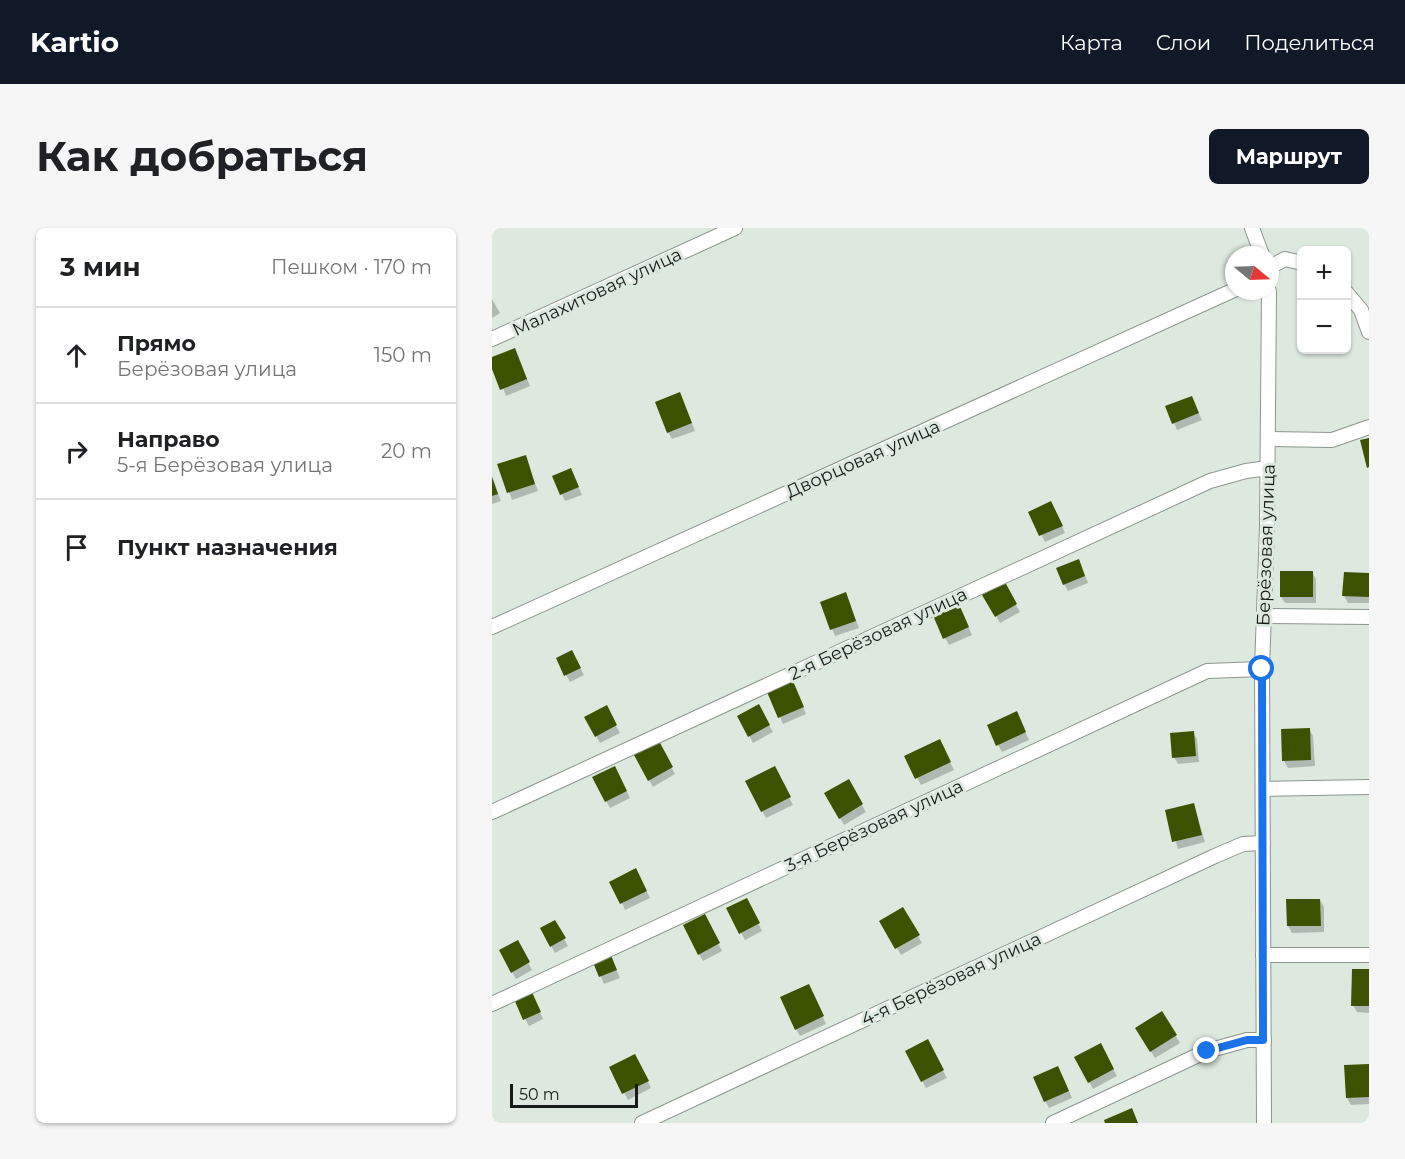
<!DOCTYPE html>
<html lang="ru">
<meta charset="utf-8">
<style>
body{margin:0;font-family:Montserrat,sans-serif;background:#f6f6f6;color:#202124}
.controls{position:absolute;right:18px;top:18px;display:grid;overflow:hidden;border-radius:9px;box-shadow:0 2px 4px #0004}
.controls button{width:54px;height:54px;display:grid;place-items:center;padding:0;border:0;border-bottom:2px solid #e0e0e0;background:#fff;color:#202124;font:30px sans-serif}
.compass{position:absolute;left:733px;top:18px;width:54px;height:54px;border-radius:50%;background:#fff;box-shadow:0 2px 4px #0004;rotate:109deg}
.scale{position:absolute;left:18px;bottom:15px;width:128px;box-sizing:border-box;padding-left:6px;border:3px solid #181b18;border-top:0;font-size:16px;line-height:21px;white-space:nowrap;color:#181b18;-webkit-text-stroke:4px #dde8de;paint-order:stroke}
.stop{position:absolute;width:18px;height:18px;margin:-14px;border:4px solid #1a73e8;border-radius:50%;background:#fff}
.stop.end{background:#1a73e8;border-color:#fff;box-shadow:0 2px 6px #0008}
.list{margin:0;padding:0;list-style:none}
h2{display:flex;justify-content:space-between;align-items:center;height:78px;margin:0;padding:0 24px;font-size:26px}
h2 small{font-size:20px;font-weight:400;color:#757577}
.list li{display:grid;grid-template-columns:39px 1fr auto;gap:18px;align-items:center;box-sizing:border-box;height:96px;padding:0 24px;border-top:2px solid #e0e0e0}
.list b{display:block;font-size:22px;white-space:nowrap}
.list p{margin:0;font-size:20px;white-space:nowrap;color:#757577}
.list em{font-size:20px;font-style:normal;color:#757577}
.icon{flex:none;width:33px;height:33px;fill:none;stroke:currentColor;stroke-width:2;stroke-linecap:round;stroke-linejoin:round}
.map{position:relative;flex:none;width:877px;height:895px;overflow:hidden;border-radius:9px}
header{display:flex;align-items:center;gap:36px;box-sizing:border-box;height:84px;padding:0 30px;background:#111827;color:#fff}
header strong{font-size:28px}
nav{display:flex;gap:33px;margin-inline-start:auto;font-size:21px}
.intro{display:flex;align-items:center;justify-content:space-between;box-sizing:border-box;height:144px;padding:0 36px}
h1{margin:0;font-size:42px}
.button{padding:15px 27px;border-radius:9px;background:#111827;color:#fff;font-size:21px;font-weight:700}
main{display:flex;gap:36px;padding:0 36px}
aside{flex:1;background:#fff;border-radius:9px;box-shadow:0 2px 4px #0004}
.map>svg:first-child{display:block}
.shadow{fill:#0003}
.building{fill:#3c5200}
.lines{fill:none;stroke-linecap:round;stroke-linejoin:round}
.street-casing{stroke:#8c968d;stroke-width:16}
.street{stroke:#fff;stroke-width:14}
.route{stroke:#1a73e8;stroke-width:8}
.labels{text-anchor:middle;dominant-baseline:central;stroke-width:6;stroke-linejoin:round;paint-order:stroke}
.street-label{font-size:18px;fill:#181b18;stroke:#dde8de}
</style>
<header>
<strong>Kartio</strong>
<nav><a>Карта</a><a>Слои</a><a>Поделиться</a></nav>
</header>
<div class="intro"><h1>Как добраться</h1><a class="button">Маршрут</a></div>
<main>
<aside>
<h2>3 мин<small>Пешком · 170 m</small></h2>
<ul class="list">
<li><svg class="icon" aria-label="ahead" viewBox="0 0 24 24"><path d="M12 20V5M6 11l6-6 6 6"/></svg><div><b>Прямо</b><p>Берёзовая улица</p></div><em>150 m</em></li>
<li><svg class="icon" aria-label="right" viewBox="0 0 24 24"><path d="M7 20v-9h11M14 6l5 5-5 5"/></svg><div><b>Направо</b><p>5-я Берёзовая улица</p></div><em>20 m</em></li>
<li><svg class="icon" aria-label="arrive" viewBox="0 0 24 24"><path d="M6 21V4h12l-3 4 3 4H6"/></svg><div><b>Пункт назначения</b></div></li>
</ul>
</aside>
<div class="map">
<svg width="877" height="895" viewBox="0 0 877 895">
<rect width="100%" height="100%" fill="#dde8de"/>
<!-- shadow -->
<g class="shadow">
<polygon points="0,71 8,85 0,90"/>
<polygon points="26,129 38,158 14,168 0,131"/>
<polygon points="699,169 710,192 685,202 682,195"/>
<polygon points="191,173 203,203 180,211 176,204"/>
<polygon points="33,229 46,263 20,272 7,237"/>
<polygon points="0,248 9,273 0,276"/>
<polygon points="62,249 82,249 90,267 73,273"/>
<polygon points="563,282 573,305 553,314 538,284"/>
<polygon points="590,340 596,355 576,363 572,356"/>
<polygon points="820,344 824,351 824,375 793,375 789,369"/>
<polygon points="877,347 877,375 856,375 852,368"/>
<polygon points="512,356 528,384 508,395 492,367"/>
<polygon points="354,366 367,400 343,408 330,375"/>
<polygon points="469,383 480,407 457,417 453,410"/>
<polygon points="82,429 92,447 78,454 74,447"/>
<polygon points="304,462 314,486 291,496 288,489"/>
<polygon points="266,478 281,504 261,515 247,489"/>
<polygon points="114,479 128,505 108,515 94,490"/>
<polygon points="528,492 537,512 510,524 506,517"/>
<polygon points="817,501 821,508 823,538 796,540 792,533"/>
<polygon points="701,505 705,511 707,534 686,536 682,529"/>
<polygon points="166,515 183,546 161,559 144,528"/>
<polygon points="451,520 462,542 429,557 414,529"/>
<polygon points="282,540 301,577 274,590 255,554"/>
<polygon points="126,546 138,570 118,580 114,573"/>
<polygon points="356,553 374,584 352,597 334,566"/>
<polygon points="702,577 713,614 686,621 675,583"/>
<polygon points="147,649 158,670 133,682 130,675"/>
<polygon points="828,672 832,679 832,704 800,705 796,698 795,673"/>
<polygon points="258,678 270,703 253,712 249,705"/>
<polygon points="411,681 430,715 409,727 389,693"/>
<polygon points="63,694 76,718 63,725 50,701"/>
<polygon points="216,695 230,723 211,733 207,726"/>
<polygon points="25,714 40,742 24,751 9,723"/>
<polygon points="118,727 128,750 112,756 102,733"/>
<polygon points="877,743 877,785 865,784 861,777"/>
<polygon points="320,765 334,796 308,808 304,801"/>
<polygon points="42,771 51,791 37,798 33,791"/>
<polygon points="669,785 688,815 663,830 645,801"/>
<polygon points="435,813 455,850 434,860 415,824"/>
<polygon points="608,817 625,848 601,861 584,830"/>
<polygon points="147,835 159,860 136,872 119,840"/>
<polygon points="877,837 877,876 859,877 855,870 854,838"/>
<polygon points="570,847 580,870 557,880 553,873"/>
</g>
<!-- building -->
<g class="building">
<polygon points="23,120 35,151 8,162 0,141 0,129"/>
<polygon points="188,164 200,195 175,205 163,174"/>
<polygon points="700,168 707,185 680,196 673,178"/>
<polygon points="877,210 877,239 875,240 868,212"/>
<polygon points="34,227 43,256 15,265 5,236"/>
<polygon points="79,240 87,259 68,267 60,248"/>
<polygon points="0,249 6,266 0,268"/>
<polygon points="559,273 571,298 547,308 536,284"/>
<polygon points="587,331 593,348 571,357 564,340"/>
<rect x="788" y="343" width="33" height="26"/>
<polygon points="852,344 877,345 877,369 850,368"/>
<polygon points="513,354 525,376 503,389 490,367"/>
<polygon points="354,364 364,393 338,402 328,374"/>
<polygon points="466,374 477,399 451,411 440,385"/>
<polygon points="80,422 89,440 72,448 64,430"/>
<polygon points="301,453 312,479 286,490 275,464"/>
<polygon points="267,476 278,497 256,509 245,488"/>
<polygon points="115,477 125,497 103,509 92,489"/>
<polygon points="525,483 534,504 504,518 495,497"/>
<polygon points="818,500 819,532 790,533 789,501"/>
<polygon points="702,503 704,528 680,530 678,505"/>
<polygon points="448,511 459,534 423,551 412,528"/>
<polygon points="167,513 181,539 156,553 142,527"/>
<polygon points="123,538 135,563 113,574 100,549"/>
<polygon points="283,538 299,569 269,584 253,553"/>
<polygon points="357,551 371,576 347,591 332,565"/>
<polygon points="702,575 710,607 680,614 673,582"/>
<polygon points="144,640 155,663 128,676 117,654"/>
<polygon points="255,670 268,695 247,706 234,680"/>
<polygon points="794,671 828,671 829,698 795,698"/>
<polygon points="411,679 428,707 403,721 387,693"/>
<polygon points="213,686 228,715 206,727 191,697"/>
<polygon points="63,692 74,710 58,719 48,700"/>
<polygon points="26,712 38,734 19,745 7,722"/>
<polygon points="118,725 125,742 107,749 100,732"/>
<polygon points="860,741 877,741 877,778 859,778"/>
<polygon points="317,756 332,788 303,802 288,769"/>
<polygon points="39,762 49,784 31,792 22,771"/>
<polygon points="670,783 685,807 658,824 643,800"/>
<polygon points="436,811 452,842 429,854 413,823"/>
<polygon points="609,815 622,841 596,855 582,829"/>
<polygon points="143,826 157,853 130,866 117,839"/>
<polygon points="877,836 877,869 854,870 852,837"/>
<polygon points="566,838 577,863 552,874 541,849"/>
<polygon points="640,880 646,895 613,895 612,892"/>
</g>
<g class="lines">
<defs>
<g id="street">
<polyline points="760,0 770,27"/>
<polyline points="778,39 793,31 810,35"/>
<polyline points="854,64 869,82 877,104"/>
<polyline points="0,111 243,0"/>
<polyline points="777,211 840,212 877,199"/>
<polyline points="772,388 877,389"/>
<polyline points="0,399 742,62"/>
<polyline points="771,561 877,559"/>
<polyline points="0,584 718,253 754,243 776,240"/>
<polyline points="771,727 877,727"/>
<polyline points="0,776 715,443 770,441"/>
<polyline points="150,895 723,628 751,616 771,615"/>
<polyline points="561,895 715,823 755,812 772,812"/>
<polyline points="772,895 770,441 775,298 777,63"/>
</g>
</defs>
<!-- street casing -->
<use href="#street" class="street-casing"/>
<!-- street -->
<use href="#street" class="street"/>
</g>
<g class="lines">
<!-- route -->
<polyline class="route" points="715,823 755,812 771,812 770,441"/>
</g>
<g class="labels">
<!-- street labels -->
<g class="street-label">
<text transform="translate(105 64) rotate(-25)">Малахитовая улица</text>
<text transform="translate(371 231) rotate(-24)">Дворцовая улица</text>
<text transform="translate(774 317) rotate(-88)">Берёзовая улица</text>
<text transform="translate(386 406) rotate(-25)">2-я Берёзовая улица</text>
<text transform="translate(382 598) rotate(-25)">3-я Берёзовая улица</text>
<text transform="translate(459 751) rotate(-25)">4-я Берёзовая улица</text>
</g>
</g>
</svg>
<div class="controls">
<button>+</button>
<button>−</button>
</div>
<svg class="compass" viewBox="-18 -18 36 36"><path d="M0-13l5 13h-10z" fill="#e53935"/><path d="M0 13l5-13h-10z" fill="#757577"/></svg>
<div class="scale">50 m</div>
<div class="stop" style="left:770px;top:441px"></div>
<div class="stop end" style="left:715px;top:823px"></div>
</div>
</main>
